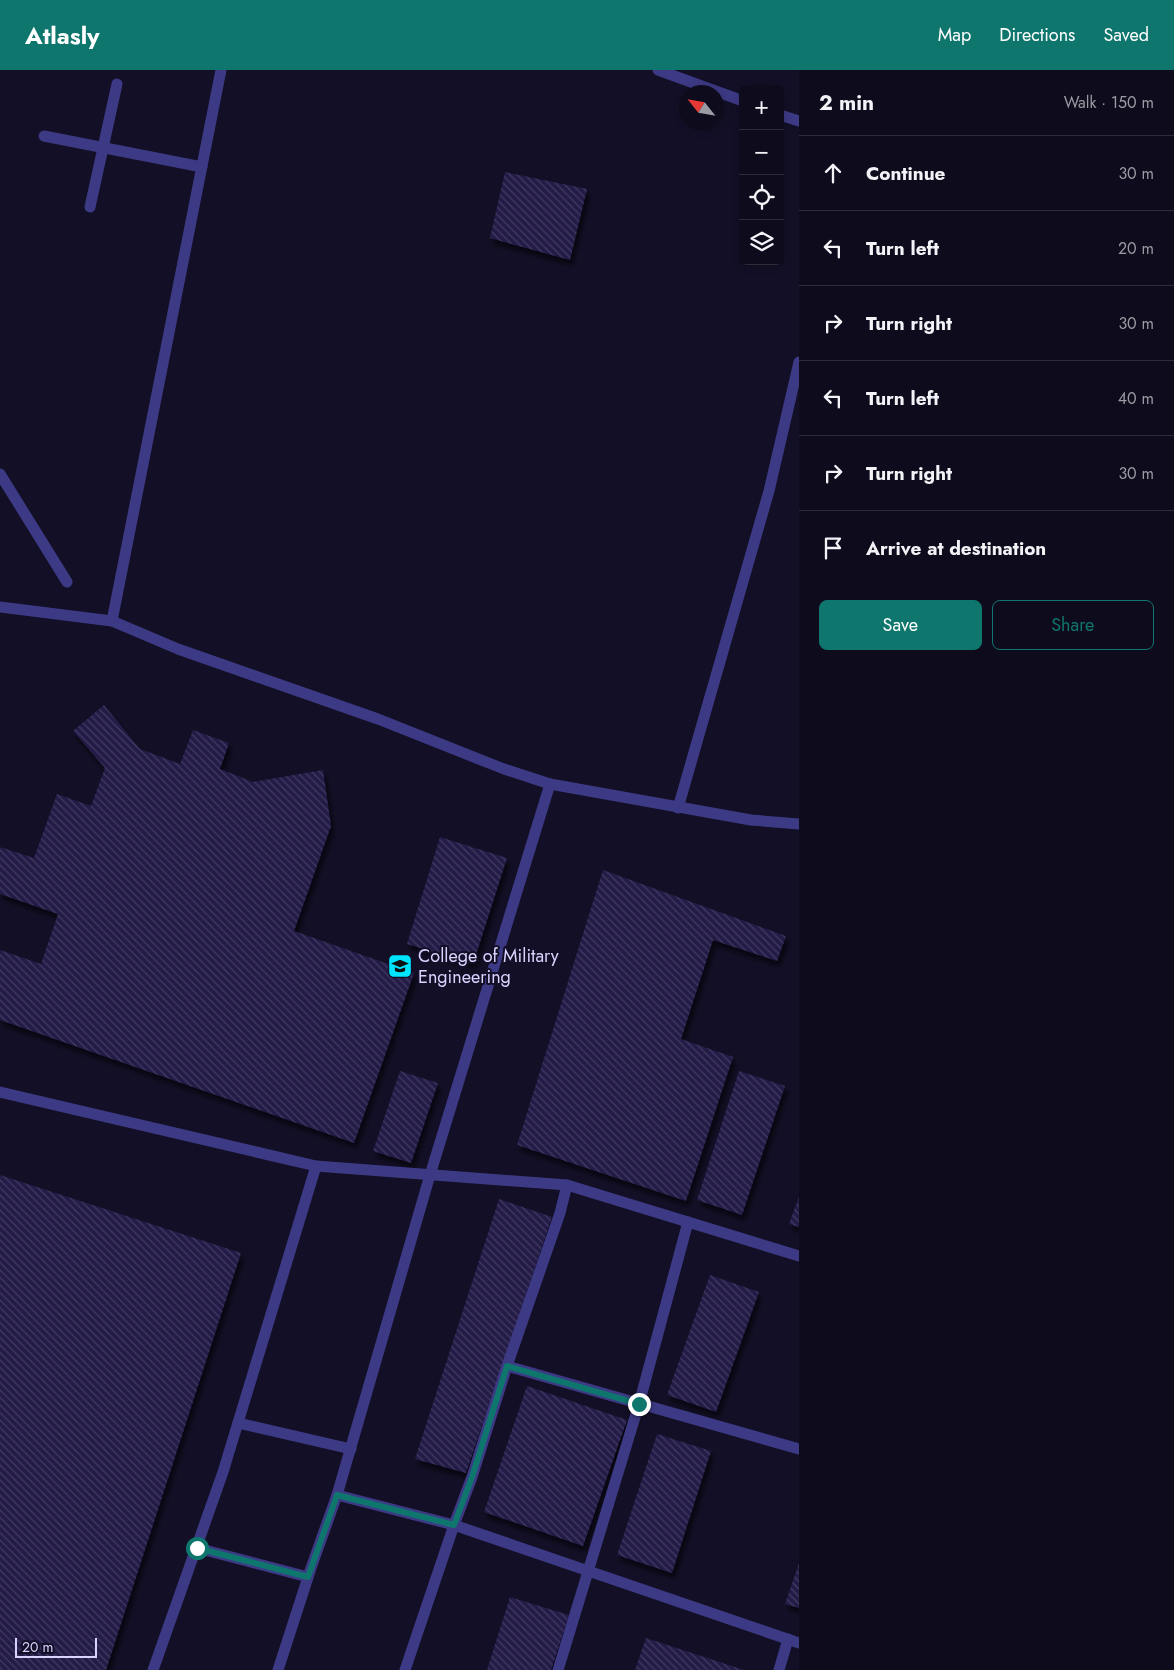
<!DOCTYPE html>
<meta charset="utf-8">
<style>
body{margin:0;font-family:Jost,sans-serif;background:#1c1929;color:#f1f3f6}
.controls{position:absolute;right:15px;top:15px;display:grid;overflow:hidden;border-radius:8px;box-shadow:0 2px 8px #0003}
.controls button{width:45px;height:45px;display:grid;place-items:center;padding:0;border:0;border-bottom:1px solid #2e2b3b;background:#0e0b1c;color:#f1f3f6;font:25px sans-serif}
.compass{position:absolute;left:679px;top:15px;width:45px;height:45px;border-radius:50%;background:#0e0b1c;box-shadow:0 2px 8px #0003;rotate:301deg}
.scale{position:absolute;left:15px;bottom:12px;width:82px;box-sizing:border-box;padding-left:5px;border:2px solid #d9d4ff;border-top:0;font-size:14px;line-height:18px;white-space:nowrap;color:#d9d4ff;-webkit-text-stroke:4px #130f26;paint-order:stroke}
.stop{position:absolute;width:15px;height:15px;margin:-11px;border:4px solid #0f766e;border-radius:50%;background:#fff}
.stop.end{background:#0f766e;border-color:#fff;box-shadow:0 1px 5px #0008}
.list{margin:0;padding:0;list-style:none}
h2{display:flex;justify-content:space-between;align-items:center;height:65px;margin:0;padding:0 20px;font-size:21px}
h2 small{font-size:16px;font-weight:400;color:#9b9ba3}
.list li{display:grid;grid-template-columns:32px 1fr auto;gap:15px;align-items:center;box-sizing:border-box;height:75px;padding:0 20px;border-top:1px solid #2e2b3b}
.list b{display:block;font-size:19px;white-space:nowrap}
.list em{font-size:16px;font-style:normal;color:#9b9ba3}
.actions{display:flex;gap:10px;padding:15px 20px}
.actions a{flex:1;padding:11px 0;border:1px solid #0f766e;border-radius:8px;text-align:center;font-size:18px;color:#0f766e}
.actions .main{background:#0f766e;color:#fff}
.icon{flex:none;width:28px;height:28px;fill:none;stroke:currentColor;stroke-width:2;stroke-linecap:round;stroke-linejoin:round}
.map{position:relative;flex:none;width:799px;height:1600px;overflow:hidden}
header{display:flex;align-items:center;gap:30px;box-sizing:border-box;height:70px;padding:0 25px;background:#0f766e;color:#fff}
header strong{font-size:24px}
nav{display:flex;gap:28px;margin-inline-start:auto;font-size:18px}
main{display:flex}
aside{flex:1;background:#0e0b1c}
.map>svg:first-child{display:block}
.building{fill:url(#building-back-hatch);filter:url(#shadow)}
.lines{fill:none;stroke-linecap:round;stroke-linejoin:round}
.service{stroke:#3d3a85;stroke-width:11}
.route{stroke:#0f766e;stroke-width:6}
.labels{text-anchor:middle;dominant-baseline:central;stroke-width:4;stroke-linejoin:round;paint-order:stroke}
.poi-label{font-size:18px;fill:#d9d4ff;stroke:#130f26;text-anchor:start}
</style>
<header>
<strong>Atlasly</strong>
<nav><a>Map</a><a>Directions</a><a>Saved</a></nav>
</header>
<main>
<div class="map">
<svg width="799" height="1600" viewBox="0 0 799 1600">
<defs>
<pattern id="building-back-hatch" width="6" height="6" patternUnits="userSpaceOnUse" patternTransform="scale(1.25)"><rect width="6" height="6" fill="#241b47"/><path d="M-1 5l2 2M0 0l6 6M5-1l2 2" fill="none" stroke="#433b63"/></pattern>
<filter id="shadow"><feDropShadow dx="3" dy="5.5" stdDeviation="2.5" flood-color="#0009"/></filter>
</defs>
<rect width="100%" height="100%" fill="#130f26"/>
<!-- building -->
<g class="building">
<polygon points="505,102 587,119 570,190 490,168"/>
<polygon points="104,635 140,679 180,694 193,660 229,673 220,699 253,712 323,700 331,756 294,861 414,903 354,1073 0,950 0,880 41,894 58,844 0,824 0,777 34,788 57,724 91,736 105,698 73,661"/>
<polygon points="440,767 507,788 473,894 407,874"/>
<polygon points="603,800 786,866 777,891 713,870 681,969 733,987 686,1131 517,1075"/>
<polygon points="400,1001 438,1013 411,1093 373,1081"/>
<polygon points="739,1001 785,1016 742,1145 697,1130"/>
<polygon points="0,1105 241,1183 106,1600 0,1600"/>
<polygon points="799,1127 799,1157 789,1154"/>
<polygon points="499,1129 552,1147 466,1403 415,1389"/>
<polygon points="710,1205 759,1222 716,1342 667,1325"/>
<polygon points="527,1316 627,1350 583,1476 484,1442"/>
<polygon points="657,1364 711,1381 672,1503 617,1485"/>
<polygon points="799,1493 799,1538 785,1534"/>
<polygon points="510,1527 569,1545 551,1600 487,1600"/>
<polygon points="646,1568 744,1600 635,1600"/>
</g>
<g class="lines">
<!-- service -->
<g class="service">
<polyline points="658,0 743,31"/>
<polyline points="780,45 799,51"/>
<polyline points="44,66 202,97"/>
<polyline points="90,137 117,14"/>
<polyline points="0,404 67,512"/>
<polyline points="0,537 112,551 178,579 378,649 504,699 550,714 751,750 799,754"/>
<polyline points="112,551 221,0"/>
<polyline points="678,738 769,421 799,292"/>
<polyline points="0,1022 316,1096 223,1402 153,1600"/>
<polyline points="316,1096 567,1115 799,1186"/>
<polyline points="507,1296 799,1379"/>
<polyline points="238,1353 351,1379"/>
<polyline points="337,1425 454,1455 799,1573"/>
<polyline points="197,1478 308,1507"/>
<polyline points="278,1600 311,1498 337,1425 430,1105 550,714"/>
<polyline points="405,1600 454,1455 472,1407 507,1296 560,1143 567,1115"/>
<polyline points="558,1600 639,1334 688,1152"/>
<polyline points="779,1600 788,1569"/>
</g>
</g>
<g class="lines">
<!-- route -->
<polyline class="route" points="197,1478 308,1507 337,1425 454,1455 472,1407 507,1296 639,1334"/>
</g>
<!-- icons -->
<defs>
<symbol id="university-square" viewBox="-11 -11 22 22"><rect x="-9" y="-9" width="18" height="18" rx="4" fill="#00e5ff" stroke="#130f26"/><path d="M0-5L7-2L0 1L-7-2ZM-4 1L0 2.5L4 1V4Q0 6-4 4Z" fill="#111"/></symbol>
</defs>
<g fill-rule="evenodd">
<use href="#university-square" x="386" y="882" width="28" height="28"/>
</g>
<g class="labels">
<!-- poi labels -->
<g class="poi-label">
<text x="418" y="886">College of Military<tspan x="418" dy="21">Engineering</tspan></text>
</g>
</g>
</svg>
<div class="controls">
<button>+</button>
<button>−</button>
<button><svg class="icon" aria-label="locate" viewBox="0 0 24 24"><circle cx="12" cy="12" r="6"/><path d="M12 2v4M12 18v4M2 12h4M18 12h4"/></svg></button>
<button><svg class="icon" aria-label="layers" viewBox="0 0 24 24"><path d="M12 4l9 5-9 5-9-5zM3 14l9 5 9-5"/></svg></button>
</div>
<svg class="compass" viewBox="-18 -18 36 36"><path d="M0-13l5 13h-10z" fill="#e53935"/><path d="M0 13l5-13h-10z" fill="#9b9ba3"/></svg>
<div class="scale">20 m</div>
<div class="stop" style="left:197px;top:1478px"></div>
<div class="stop end" style="left:639px;top:1334px"></div>
</div>
<aside>
<h2>2 min<small>Walk · 150 m</small></h2>
<ul class="list">
<li><svg class="icon" aria-label="ahead" viewBox="0 0 24 24"><path d="M12 20V5M6 11l6-6 6 6"/></svg><div><b>Continue</b></div><em>30 m</em></li>
<li><svg class="icon" aria-label="left" viewBox="0 0 24 24"><path d="M17 20v-9H6M10 6l-5 5 5 5"/></svg><div><b>Turn left</b></div><em>20 m</em></li>
<li><svg class="icon" aria-label="right" viewBox="0 0 24 24"><path d="M7 20v-9h11M14 6l5 5-5 5"/></svg><div><b>Turn right</b></div><em>30 m</em></li>
<li><svg class="icon" aria-label="left" viewBox="0 0 24 24"><path d="M17 20v-9H6M10 6l-5 5 5 5"/></svg><div><b>Turn left</b></div><em>40 m</em></li>
<li><svg class="icon" aria-label="right" viewBox="0 0 24 24"><path d="M7 20v-9h11M14 6l5 5-5 5"/></svg><div><b>Turn right</b></div><em>30 m</em></li>
<li><svg class="icon" aria-label="arrive" viewBox="0 0 24 24"><path d="M6 21V4h12l-3 4 3 4H6"/></svg><div><b>Arrive at destination</b></div></li>
</ul>
<div class="actions"><a class="main">Save</a><a>Share</a></div>
</aside>
</main>
